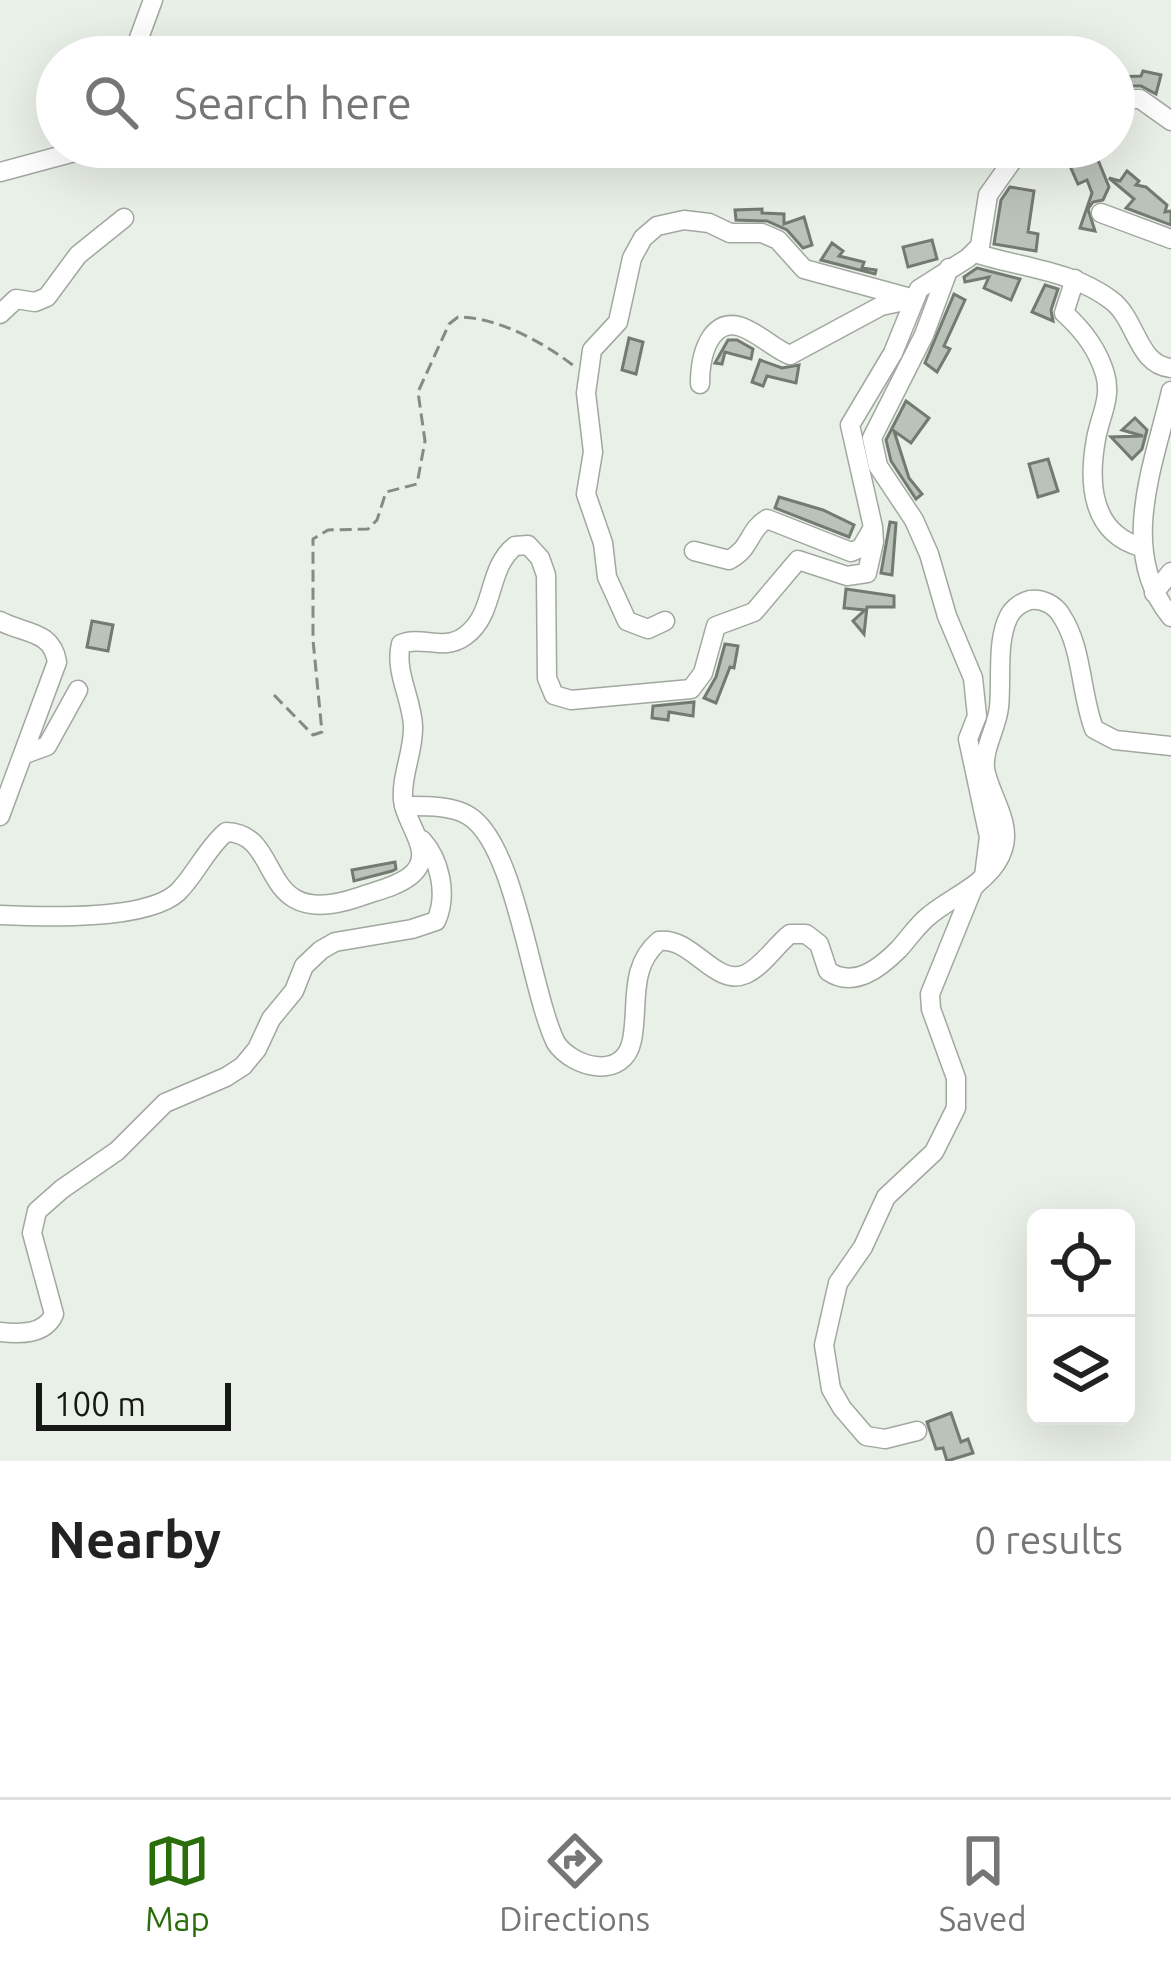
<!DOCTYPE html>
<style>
body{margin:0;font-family:Ubuntu,sans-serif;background:#f2f2f2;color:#222}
.controls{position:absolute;right:36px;bottom:36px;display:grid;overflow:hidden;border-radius:18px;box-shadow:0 12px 48px #0002}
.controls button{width:108px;height:108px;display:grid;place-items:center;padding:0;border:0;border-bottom:3px solid #e0e0e0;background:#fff;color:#222;font:60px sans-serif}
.scale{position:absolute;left:36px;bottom:30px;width:195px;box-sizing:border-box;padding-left:12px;border:6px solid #151814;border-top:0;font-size:33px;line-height:42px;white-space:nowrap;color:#151814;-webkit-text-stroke:9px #e9f0e7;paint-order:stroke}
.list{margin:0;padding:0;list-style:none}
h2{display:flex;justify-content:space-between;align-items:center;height:156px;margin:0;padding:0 48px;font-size:51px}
h2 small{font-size:39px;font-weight:400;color:#767676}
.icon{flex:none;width:66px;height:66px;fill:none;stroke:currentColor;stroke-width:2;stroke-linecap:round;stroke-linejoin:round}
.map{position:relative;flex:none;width:1171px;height:1461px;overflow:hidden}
.search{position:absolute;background:#fff;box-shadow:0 12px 48px #0002;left:36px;right:36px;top:36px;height:132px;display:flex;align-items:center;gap:30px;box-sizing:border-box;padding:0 42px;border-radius:66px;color:#767676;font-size:45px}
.sheet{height:336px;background:#fff}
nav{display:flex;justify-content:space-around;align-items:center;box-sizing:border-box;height:168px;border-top:3px solid #e0e0e0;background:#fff;font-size:33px;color:#767676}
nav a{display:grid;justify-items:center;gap:6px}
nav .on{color:#296e0b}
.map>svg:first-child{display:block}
.building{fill:#bbc2b9;stroke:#737a72;stroke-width:3}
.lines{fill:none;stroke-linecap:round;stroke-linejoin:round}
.minor-casing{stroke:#a1a89f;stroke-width:21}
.path{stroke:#858a84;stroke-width:3;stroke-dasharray:12 6;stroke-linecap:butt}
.minor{stroke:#fff;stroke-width:18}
</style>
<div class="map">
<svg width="1171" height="1461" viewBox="0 0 1171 1461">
<rect width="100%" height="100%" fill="#e9f0e7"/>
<!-- building -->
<g class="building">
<polygon points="1143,71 1161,75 1156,94 1141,86 1116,86 1116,77 1141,76"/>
<polygon points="1096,155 1109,187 1103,200 1093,202 1088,209 1095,231 1080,228 1092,193 1087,180 1078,184 1070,166"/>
<polygon points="1127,171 1139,181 1136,185 1146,187 1167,205 1165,212 1171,211 1171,225 1126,208 1134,199 1109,178 1120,181"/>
<polygon points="1010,187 1034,191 1028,232 1038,234 1036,251 994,244 1001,200"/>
<polygon points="762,209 762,213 784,214 784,224 804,217 812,245 803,248 787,230 767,221 736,220 735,210"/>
<polygon points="932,240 937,259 908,267 903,247"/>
<polygon points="832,243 843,251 839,256 864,262 862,268 876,270 875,274 821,260"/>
<polygon points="977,268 1020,279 1011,300 984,288 989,277 965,282 964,277"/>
<polygon points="1045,285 1058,289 1051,310 1053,321 1032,312"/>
<polygon points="954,294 965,300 944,346 950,349 937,372 925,363"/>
<polygon points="629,338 643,342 636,374 622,370"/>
<polygon points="728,340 737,340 753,349 751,359 725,352 722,364 715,363"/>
<polygon points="760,360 782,368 799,365 796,383 767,376 763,386 752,382"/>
<polygon points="906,401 929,418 911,443 894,431 909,478 922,494 916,499 891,461 886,440"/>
<polygon points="1135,418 1147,430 1142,449 1132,459 1111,437 1143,436 1122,430"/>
<polygon points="1048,459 1058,491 1038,497 1029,464"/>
<polygon points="779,497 823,510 854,525 849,537 775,508"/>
<polygon points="890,522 896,523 892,575 881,573"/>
<polygon points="846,589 894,596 894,607 867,607 864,634 853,621 865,610 844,608"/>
<polygon points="92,621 113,625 108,651 87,647"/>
<polygon points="725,644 738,646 734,668 730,667 716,703 704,698 716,677"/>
<polygon points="694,702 693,716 669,712 668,720 652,718 653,706"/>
<polygon points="395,862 396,869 392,871 354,881 352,870"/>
<polygon points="951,1413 961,1442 968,1439 973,1453 947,1461 943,1448 936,1449 927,1422"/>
</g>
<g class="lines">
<defs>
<g id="minor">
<polyline points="132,57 153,0"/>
<polyline points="1114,99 1140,99 1171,121"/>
<polyline points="0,172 93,147"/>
<polyline points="1101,213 1171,239"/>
<path d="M 975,253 C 1021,268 1071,270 1111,300 C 1137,319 1137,365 1171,368"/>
<path d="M 1075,279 L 1064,313 C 1082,329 1098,350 1105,374 C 1112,398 1100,416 1096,439 C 1088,483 1091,533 1141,547"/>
<polyline points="0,314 16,299 35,302 47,297 78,255 124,218"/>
<path d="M 700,384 C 700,368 702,350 712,336 C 735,306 767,347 790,355 L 881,306 L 909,300"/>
<path d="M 1171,391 C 1154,465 1117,551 1171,617"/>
<path d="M 694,551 L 729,560 C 752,548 748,530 767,519 L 851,552 L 861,548 L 871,531"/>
<polyline points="1154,593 1171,572"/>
<path d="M 0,621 C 24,634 52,630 57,662 L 0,816"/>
<polyline points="665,621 648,629 627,621 607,577 603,543 586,494 593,452 586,393 592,350 618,322 632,258 643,238 657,226 684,220 709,223 730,233 762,233 778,240 804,269 914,299"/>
<polyline points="25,754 47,746 78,690"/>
<path d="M 404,806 C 424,806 452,805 469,816 C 516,845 531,993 556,1043 C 573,1068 624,1081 632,1040 C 639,1006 628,967 659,941 C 692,936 715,988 746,974 C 763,966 775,946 790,934 L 806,934 L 819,944 L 828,971 C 854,989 880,968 899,949 C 909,938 918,924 930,915 C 954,895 993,882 1003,849 C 1012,822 989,794 985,769 C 983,747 997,728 999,707 C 1002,679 996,641 1009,616 C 1013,608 1022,602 1030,600 C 1042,598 1055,605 1061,615 C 1083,648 1080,692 1094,729 L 1115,740 L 1171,746"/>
<path d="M 0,915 C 42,917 147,921 178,892 C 196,874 206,849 226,832 C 286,833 254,933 359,897 C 375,891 396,887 410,876 C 438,854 405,825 403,800 C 401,775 414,751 413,726 C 412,699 394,671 401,644 C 421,635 443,652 465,636 C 496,614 486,569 515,546 L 528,545 L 540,558 L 546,575 L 547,678 L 554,695 L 571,700 L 691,689 L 703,673 L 716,626 L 754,612 L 798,560 L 847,576 L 867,573 L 874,542 L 873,527 L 850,425 L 893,353 L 919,289 L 968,258 L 980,246 L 988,195 L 1022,147"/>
<path d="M 0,1332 C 20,1334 45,1335 54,1314 L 32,1233 L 37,1211 L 62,1189 L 117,1151 L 165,1103 L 226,1077 L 243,1066 L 257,1049 L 271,1019 L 294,991 L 304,966 L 321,950 L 335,942 L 412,929 L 436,921 C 448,895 440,860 422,840"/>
<polyline points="917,1431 885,1439 866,1436 842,1408 831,1389 824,1345 838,1283 863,1247 886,1197 934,1152 956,1108 956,1078 931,1009 930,994 973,888 984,876 989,837 968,739 977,716 973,678 947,616 929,554 914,520 878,466 872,438 924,335 949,268"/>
</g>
</defs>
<!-- minor casing -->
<use href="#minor" class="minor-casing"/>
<!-- path -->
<path class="path" d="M 274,695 L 313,735 L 322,732 L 313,640 L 313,539 L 328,530 L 368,529 L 377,520 L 386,492 L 417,484 L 425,441 L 418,392 L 449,324 L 458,317 C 497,317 543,342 574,366"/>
<!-- minor -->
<use href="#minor" class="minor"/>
</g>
</svg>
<div class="controls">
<button><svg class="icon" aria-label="locate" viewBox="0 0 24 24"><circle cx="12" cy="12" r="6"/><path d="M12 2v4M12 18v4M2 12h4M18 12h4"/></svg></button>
<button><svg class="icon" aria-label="layers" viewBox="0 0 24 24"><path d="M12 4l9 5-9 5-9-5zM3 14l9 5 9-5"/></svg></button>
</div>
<div class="scale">100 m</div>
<div class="search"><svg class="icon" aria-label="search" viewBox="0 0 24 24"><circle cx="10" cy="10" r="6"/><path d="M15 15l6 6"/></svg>Search here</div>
</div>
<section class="sheet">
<h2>Nearby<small>0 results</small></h2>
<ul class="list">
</ul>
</section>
<nav>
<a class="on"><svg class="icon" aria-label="map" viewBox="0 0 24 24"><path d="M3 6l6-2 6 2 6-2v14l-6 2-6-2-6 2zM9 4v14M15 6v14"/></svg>Map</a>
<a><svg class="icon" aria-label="directions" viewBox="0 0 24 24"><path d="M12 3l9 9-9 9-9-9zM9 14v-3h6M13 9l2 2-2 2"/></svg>Directions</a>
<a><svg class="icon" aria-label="saved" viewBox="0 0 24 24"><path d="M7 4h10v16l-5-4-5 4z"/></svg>Saved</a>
</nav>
